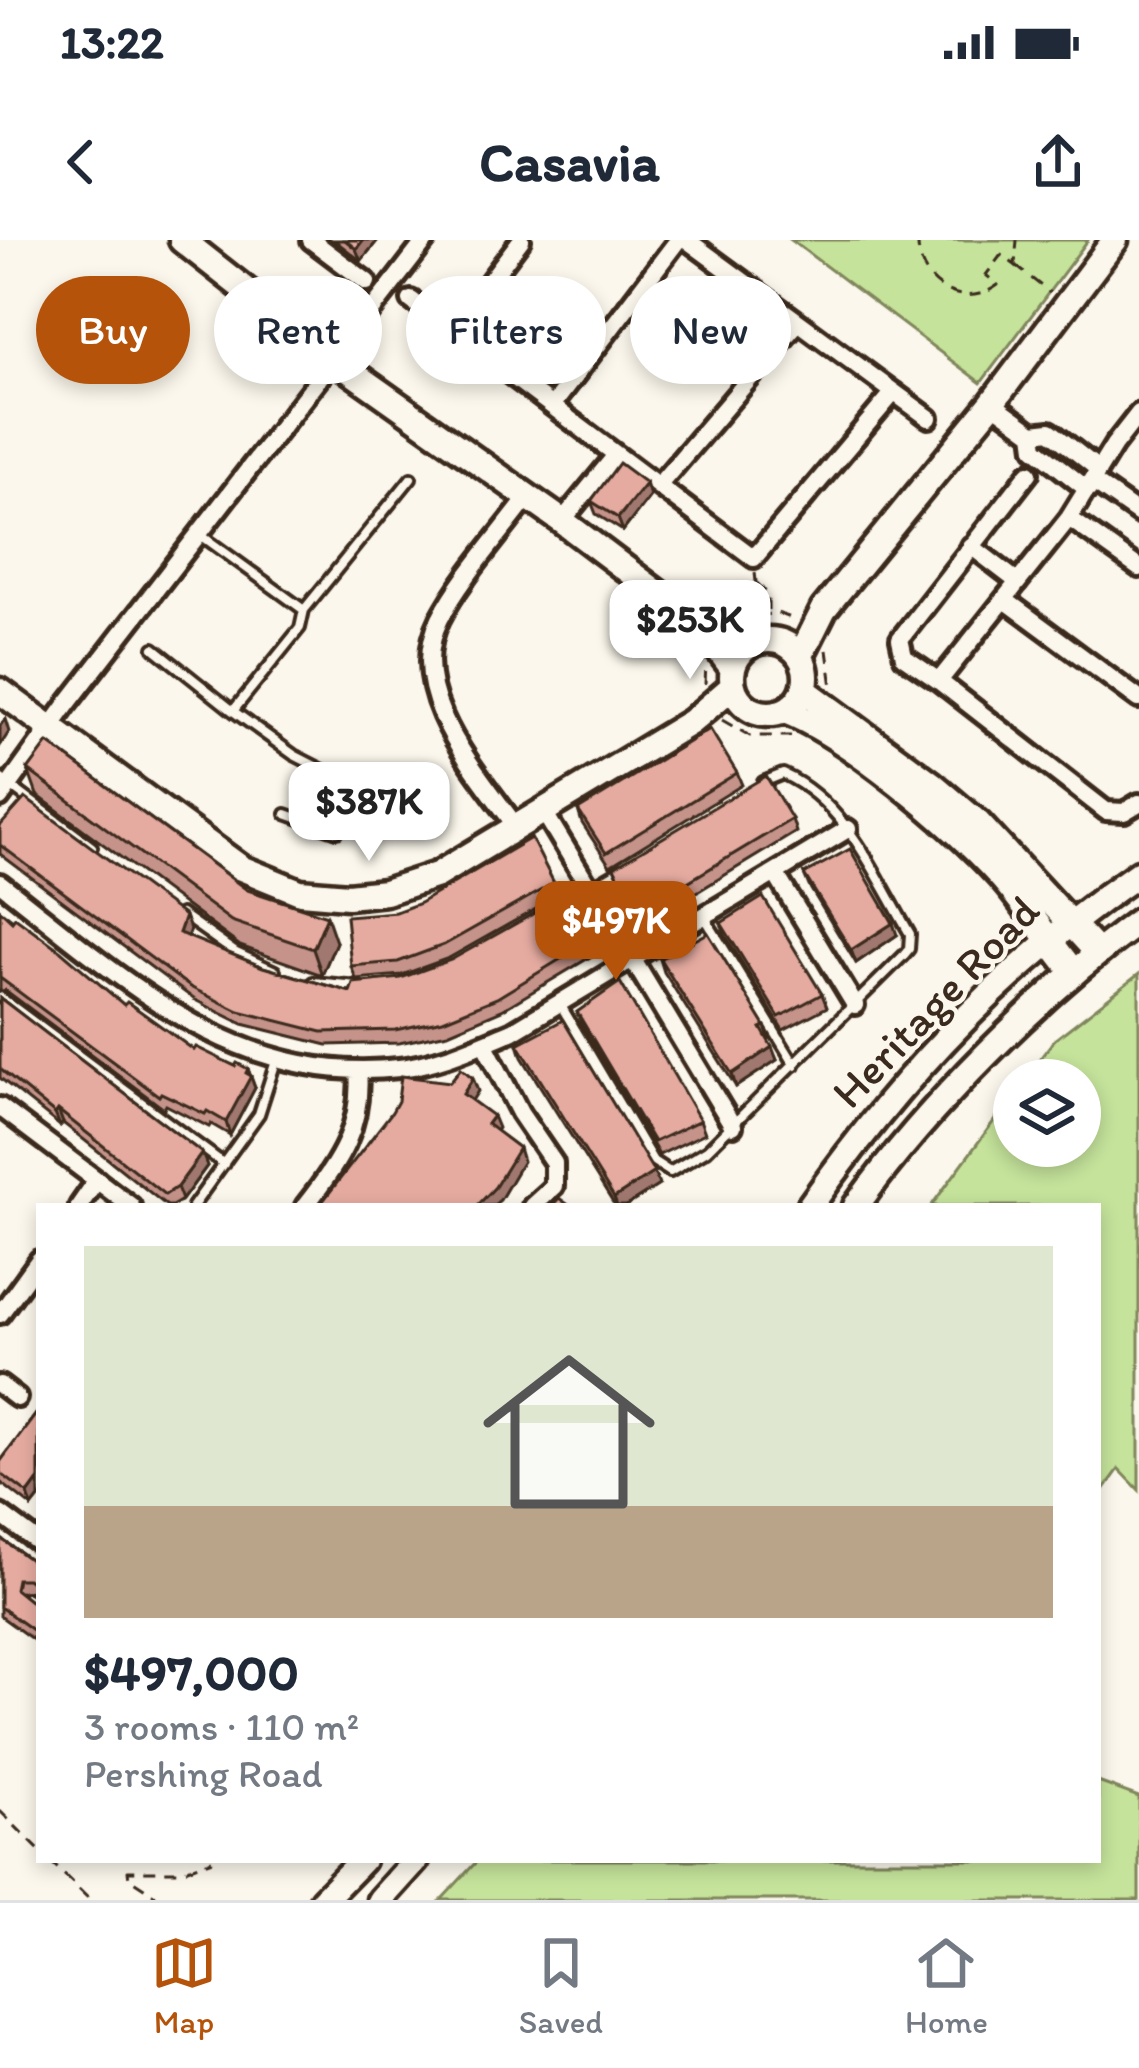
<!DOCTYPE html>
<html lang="en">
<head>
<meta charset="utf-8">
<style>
  body { margin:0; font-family:Itim,sans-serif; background:#f2f2f3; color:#1f2937; height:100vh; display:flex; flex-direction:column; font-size:45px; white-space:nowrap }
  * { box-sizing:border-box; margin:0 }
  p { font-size:39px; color:#747a83 }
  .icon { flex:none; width:66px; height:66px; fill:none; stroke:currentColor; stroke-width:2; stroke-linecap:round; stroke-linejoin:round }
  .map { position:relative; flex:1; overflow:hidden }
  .side { position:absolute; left:36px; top:963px; width:1065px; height:660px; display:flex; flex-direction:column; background:#fff; border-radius:0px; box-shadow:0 6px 18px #0003 }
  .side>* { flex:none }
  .hud { position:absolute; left:36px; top:36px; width:1068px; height:108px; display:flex; gap:24px }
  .tools { position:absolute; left:993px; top:819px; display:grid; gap:24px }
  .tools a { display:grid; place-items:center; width:108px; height:108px; border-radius:50%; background:#fff; box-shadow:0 6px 18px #0003; font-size:60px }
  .price { position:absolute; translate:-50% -102px; padding:0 27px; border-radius:24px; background:#fff; color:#222; font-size:39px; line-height:78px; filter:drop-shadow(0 3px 6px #0008) }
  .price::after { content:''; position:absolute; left:50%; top:72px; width:36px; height:27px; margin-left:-18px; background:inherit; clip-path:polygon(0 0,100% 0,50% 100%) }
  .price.current { background:#b45309; color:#fff }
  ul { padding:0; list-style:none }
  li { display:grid; align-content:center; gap:24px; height:636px; padding:0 48px }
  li+li { border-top:3px solid #e0e1e3 }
  li span { display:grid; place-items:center; height:372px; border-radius:0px; color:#555 }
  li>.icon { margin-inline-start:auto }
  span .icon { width:216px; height:216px; fill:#fffc; stroke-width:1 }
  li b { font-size:51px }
  .pill { padding:0 42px; border-radius:54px; background:#fff; box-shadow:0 6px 18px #0003; font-size:42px; line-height:108px }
  .pill.current { background:#b45309; color:#fff }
  .status { display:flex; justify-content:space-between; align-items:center; height:84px; padding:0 60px; background:#fff; direction:ltr }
  .status svg { height:33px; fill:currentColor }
  header { display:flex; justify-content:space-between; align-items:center; height:156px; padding:0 48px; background:#fff; font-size:54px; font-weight:800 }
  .tab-bar { display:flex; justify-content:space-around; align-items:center; height:168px; border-top:3px solid #e0e1e3; background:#fff; font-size:33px; color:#747a83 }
  .tab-bar a { display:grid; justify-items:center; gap:6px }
  .tab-bar .current { color:#b45309 }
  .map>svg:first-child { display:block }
</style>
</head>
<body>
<div class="status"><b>13:22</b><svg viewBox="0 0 49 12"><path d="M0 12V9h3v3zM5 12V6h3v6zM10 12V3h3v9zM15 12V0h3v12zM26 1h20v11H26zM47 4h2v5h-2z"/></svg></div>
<header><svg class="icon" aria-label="back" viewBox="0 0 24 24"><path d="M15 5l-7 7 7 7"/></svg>Casavia<svg class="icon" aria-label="share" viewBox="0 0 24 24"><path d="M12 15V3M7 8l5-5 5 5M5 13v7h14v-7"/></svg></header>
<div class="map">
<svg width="1139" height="1660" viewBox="0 0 1139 1660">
  <rect width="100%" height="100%" fill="#fbf7ec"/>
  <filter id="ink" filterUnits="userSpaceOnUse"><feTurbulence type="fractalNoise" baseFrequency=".00833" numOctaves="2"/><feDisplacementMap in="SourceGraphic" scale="24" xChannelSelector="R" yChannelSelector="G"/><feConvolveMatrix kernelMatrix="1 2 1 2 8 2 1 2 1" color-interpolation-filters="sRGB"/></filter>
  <g filter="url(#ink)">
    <!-- green -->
    <path fill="#c5e39b" stroke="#80865c" stroke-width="3" d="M791,0H1088L981,143Z
      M1139,734V1250L1119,1229L1098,1258V966H931L1014,854V906H1080V840H1024L1054,800Z
      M1098,1542L1139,1557V1660H441L478,1620H1098Z"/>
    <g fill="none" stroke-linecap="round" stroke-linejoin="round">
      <defs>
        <path id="lane" d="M198,293L304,370
          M154,408L233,471L300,388L304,370L411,238
          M233,471L294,515L337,537L344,546L346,583L337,592L286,574
          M0,538L92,607
          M558,667L622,629
          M181,674L236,713L275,731
          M705,678L795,825
          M313,742L358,746
          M0,757L224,924
          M560,764L653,921L670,932L707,910L904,715L909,709L910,694C876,637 847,563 783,534L763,542
          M193,966L259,874L276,821
          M27,1358L39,1367"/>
        <path id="street" d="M311,0L367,42
          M687,0L929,178
          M411,60L754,318L894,152
          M452,91L521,0
          M992,163L1033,193
          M552,166L678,0
          M1139,173L1114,205L1069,278L939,441L1106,571L1124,572L1139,563
          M1092,241L1139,274
          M658,246L798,82
          M1088,250L1035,208L1033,193L1050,191L1098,229
          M1069,278L1139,328
          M562,281L616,215
          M971,306L1018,342
          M1005,360L1139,459
          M939,441L904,417L900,399L1029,233
          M0,558L68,463L426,0
          M544,572L733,886
          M517,588C477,532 403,452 440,379C461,338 500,295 528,257
          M775,633L855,765
          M0,643C120,736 234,847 399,828C439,824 476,806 513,791L848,589
          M484,803L520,873L554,923V946L532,966
          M0,867L131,966
          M79,966L97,940
          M305,966C339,923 363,887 358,830
          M0,1074L39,1020
          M0,1145L17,1158
          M0,1274L39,1303"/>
        <path id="secondary" d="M182,0L333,119L562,281L700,385L733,429
          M732 437a37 37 0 1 1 74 0a37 37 0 1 1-74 0Z
          M800,417L824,369L992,163L1115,0
          M804,450L932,544L978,583L1097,712
          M0,451L241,628L300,652L348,656L385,652L437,635L691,482L733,446
          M785,471C849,496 953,584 1000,636C1027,666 1048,701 1074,732
          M810,966C901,836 1008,723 1139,633
          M856,966C928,866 1040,754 1139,681
          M323,1660L362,1620
          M380,1660L416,1620"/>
      </defs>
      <!-- lane casing -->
      <use href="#lane" stroke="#3b2a1e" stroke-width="16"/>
      <!-- street casing -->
      <use href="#street" stroke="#3b2a1e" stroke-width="26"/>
      <!-- secondary casing -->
      <use href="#secondary" stroke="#3b2a1e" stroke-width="33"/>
      <!-- path -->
      <path stroke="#3b2a1e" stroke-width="3" stroke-dasharray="12 9" stroke-linecap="butt" d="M918,0C916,43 962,72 998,45L986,35L1001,15L1015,25L1017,0
        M1015,25L1050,53
        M755,332L756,342L749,343L741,355L749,377L777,373L797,380
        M757,343L768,354V370
        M729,386L747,377
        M827,410L832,447
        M705,444L706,423
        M722,480L750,496H791
        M0,1571L39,1610
        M49,1620L90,1660
        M162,1660L129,1638L128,1631H182L212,1620"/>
      <!-- lane -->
      <use href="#lane" stroke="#fbf7ec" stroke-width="8"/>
      <!-- street -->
      <use href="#street" stroke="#fbf7ec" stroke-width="16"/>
      <!-- secondary -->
      <use href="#secondary" stroke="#fbf7ec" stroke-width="24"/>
    </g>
    <!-- wall -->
    <path fill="#c5938a" stroke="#3b2a1e" stroke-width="3" d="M334,0H378L361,21Z
      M650,256L623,291L596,274L591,261Z
      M28,530L247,650L336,702L322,735L240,706L37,555Z
      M737,533L742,545L610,626L582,583L578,570Z
      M792,579L796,592L641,686L614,627Z
      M0,586L190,689L187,697L263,727L350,752L401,738L590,701L595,714L502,770L448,793L399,803L327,805L243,784L195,760L0,614Z
      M804,634L897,695L856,723L809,646Z
      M554,643L559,656L449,718L402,735L356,739L351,726L396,672Z
      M0,670L124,765L194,810L235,826L248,829L255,848L230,895L211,884L209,887L166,865L164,869L5,750L0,752Z
      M721,683L822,754L827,767L783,790L725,695Z
      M660,719L765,786L769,799L767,800L777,820L736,847L664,732Z
      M0,758L202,913L207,926L182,960L172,966H167L63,883L60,886L0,838Z
      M577,772L700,880L705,893L659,915L582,785Z
      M518,804L659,945L626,966H615L522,817Z
      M39,1170V1258L32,1267L0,1242V1222Z
      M0,1298L39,1326V1357L32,1351L21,1352V1354L30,1361H39V1359V1404L0,1376Z"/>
    <!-- shaded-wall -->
    <path fill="#a07870" stroke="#3b2a1e" stroke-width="3" d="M363,0H378L361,21L356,9Z
      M646,243L650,256L623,291L618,278Z
      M5,479L9,492L0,506V486Z
      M185,676L190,689L184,706L179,693Z
      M327,676L336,702L322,735L313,709Z
      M893,683L897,695L856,723L851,710Z
      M772,807L777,820L736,847L732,834Z
      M248,829L255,848L230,895L226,882Z
      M473,838L478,851L468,867L463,854Z
      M58,870L63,883L60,886L55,874Z
      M493,876L498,888L492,897L487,884Z
      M519,908L523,921L500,960L493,966H477Z
      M202,913L207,926L182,960L177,947Z
      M654,932L659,945L626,966H617L614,958Z
      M39,1239V1258L32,1267L28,1254Z"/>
    <!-- building -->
    <path fill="#e5aba0" stroke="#3b2a1e" stroke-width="3" d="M345,0H363L356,9Z
      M619,223L646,243L618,278L591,261Z
      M710,489L737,533L606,613L578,570Z
      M48,503L247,650L327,676L313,709L231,681L28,530Z
      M766,536L792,579L636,673L614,627Z
      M25,558L185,676L179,693L263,727L350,752L353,743L401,738L451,720L563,657L590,701L497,758L443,780L395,790L322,792L239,771L190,747L0,605V586Z
      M531,598L554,643L444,705L398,722L351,726L346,676L396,672L420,663Z
      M850,609L893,683L851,710L804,634Z
      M763,657L822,754L779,777L721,683Z
      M0,670L12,681L15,677L61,711L124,765L127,762L140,771L194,810L196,807L235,826L237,823L248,829L246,833L251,836L226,882L207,871L205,874L161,853L159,856L0,738Z
      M708,693L765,786L761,788L772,807L732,834L660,719Z
      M620,742L700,880L654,902L577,772Z
      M0,758L202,913L177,947L165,955L58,870L55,874L0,829Z
      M563,780L654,932L614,958L518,804Z
      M461,828L473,838L463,854L493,876L487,884L519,908L495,947L477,966H319L392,872L398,861L401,836L450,842Z
      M559,958L570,966H552Z
      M39,1170V1239L28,1254L0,1233V1222Z
      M0,1298L39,1326V1348L27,1339H17L15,1349L30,1361H39V1359V1395L0,1367Z"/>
  </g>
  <g text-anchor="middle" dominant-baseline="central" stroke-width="9" stroke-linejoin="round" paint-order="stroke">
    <!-- street labels -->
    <g font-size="45" fill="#3b2a1e" stroke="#fbf7ec">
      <text transform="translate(935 761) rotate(-46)">Heritage Road</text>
    </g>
  </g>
</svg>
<div class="tools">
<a><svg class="icon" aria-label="layers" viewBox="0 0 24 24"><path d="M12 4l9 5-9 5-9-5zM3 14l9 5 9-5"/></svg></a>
</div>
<b class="price" style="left:690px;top:442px">$253K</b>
<b class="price" style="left:369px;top:624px">$387K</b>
<b class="price current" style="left:616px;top:743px">$497K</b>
<div class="hud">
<a class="pill current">Buy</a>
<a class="pill">Rent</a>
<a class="pill">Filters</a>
<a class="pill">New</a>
</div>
<section class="side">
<ul>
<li><span style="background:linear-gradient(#dfe7d0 70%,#b9a48a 0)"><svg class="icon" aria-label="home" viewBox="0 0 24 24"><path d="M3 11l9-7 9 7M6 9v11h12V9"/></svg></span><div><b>$497,000</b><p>3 rooms · 110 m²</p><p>Pershing Road</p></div></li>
</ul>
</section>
</div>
<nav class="tab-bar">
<a class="current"><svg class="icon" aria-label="map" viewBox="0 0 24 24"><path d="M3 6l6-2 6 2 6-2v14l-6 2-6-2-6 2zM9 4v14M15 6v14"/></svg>Map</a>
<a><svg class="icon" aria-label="saved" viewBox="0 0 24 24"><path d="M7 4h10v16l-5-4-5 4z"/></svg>Saved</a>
<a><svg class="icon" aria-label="home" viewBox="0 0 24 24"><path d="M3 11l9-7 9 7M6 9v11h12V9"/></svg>Home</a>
</nav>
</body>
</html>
